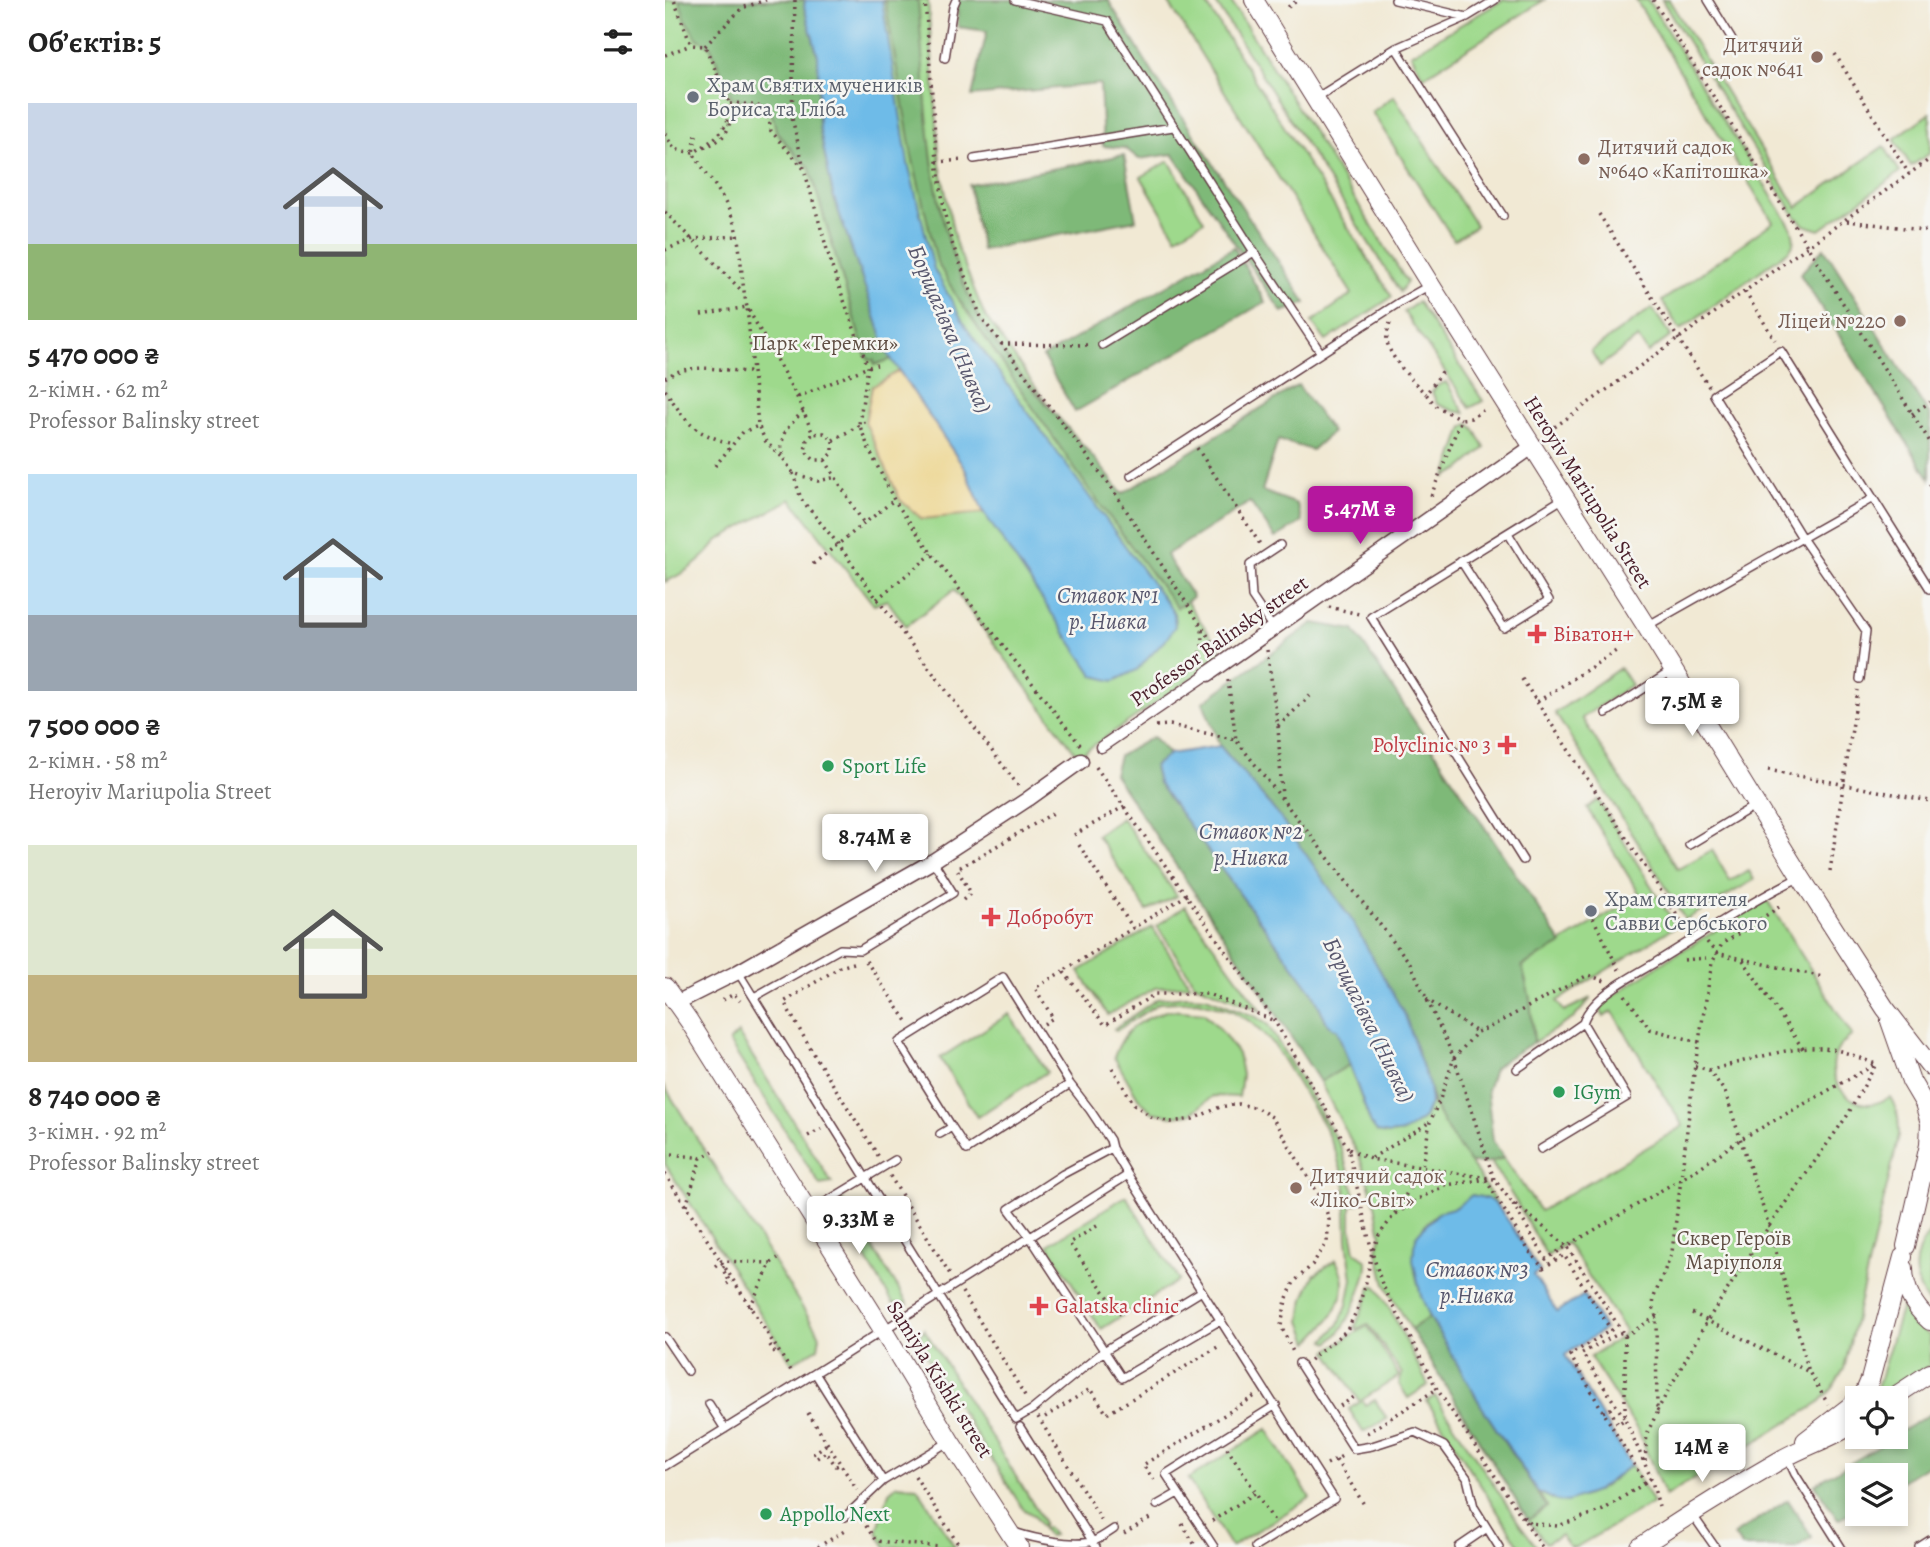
<!DOCTYPE html>
<html lang="uk">
<head>
<meta charset="utf-8">
<style>
  body { margin:0; font-family:Alegreya,serif; background:#f6f6f6; color:#222; height:100vh; display:flex; flex-direction:column; font-size:26px; white-space:nowrap }
  * { box-sizing:border-box; margin:0 }
  p { font-size:23px; color:#767676 }
  .icon { flex:none; width:38px; height:38px; fill:none; stroke:currentColor; stroke-width:2; stroke-linecap:round; stroke-linejoin:round }
  .map { position:relative; flex:1; overflow:hidden }
  .drawer { display:flex; flex-direction:column; background:#fff; width:665px }
  .drawer>* { flex:none }
  .fabs { position:absolute; left:1180px; top:1386px; display:grid; gap:14px }
  .fabs a { display:grid; place-items:center; width:63px; height:63px; border-radius:0px; background:#fff; box-shadow:0 4px 10px #0003; font-size:35px }
  .price { position:absolute; translate:-50% -60px; padding:0 16px; border-radius:7px; background:#fff; color:#222; font-size:23px; line-height:46px; filter:drop-shadow(0 2px 4px #0008) }
  .price::after { content:''; position:absolute; left:50%; top:42px; width:21px; height:16px; margin-left:-10px; background:inherit; clip-path:polygon(0 0,100% 0,50% 100%) }
  .price.selected { background:#b5179e; color:#fff }
  ul { padding:0; list-style:none }
  li { display:grid; align-content:center; gap:14px; height:371px; padding:0 28px }
  li span { display:grid; place-items:center; height:217px; border-radius:0px; color:#555 }
  li>.icon { margin-inline-start:auto }
  span .icon { width:126px; height:126px; fill:#fffc; stroke-width:1 }
  li b { font-size:30px }
  h2 { display:flex; justify-content:space-between; align-items:center; height:84px; padding:0 28px; font-size:30px }
  main { display:flex; flex:1; min-height:0 }
  .map>svg:first-child { display:block }
</style>
</head>
<body>
<main>
<section class="drawer">
<h2>Об’єктів: 5<svg class="icon" aria-label="filters" viewBox="0 0 24 24"><path d="M4 7h16M4 17h16"/><circle cx="9" cy="7" r="2"/><circle cx="15" cy="17" r="2"/></svg></h2>
<ul>
<li><span style="background:linear-gradient(#c9d6e8 65%,#8fb573 0)"><svg class="icon" aria-label="home" viewBox="0 0 24 24"><path d="M3 11l9-7 9 7M6 9v11h12V9"/></svg></span><div><b>5 470 000 ₴</b><p>2-кімн. · 62 m²</p><p>Professor Balinsky street</p></div></li>
<li><span style="background:linear-gradient(#bfe0f5 65%,#9aa5b1 0)"><svg class="icon" aria-label="home" viewBox="0 0 24 24"><path d="M3 11l9-7 9 7M6 9v11h12V9"/></svg></span><div><b>7 500 000 ₴</b><p>2-кімн. · 58 m²</p><p>Heroyiv Mariupolia Street</p></div></li>
<li><span style="background:linear-gradient(#dfe7d0 60%,#c2b280 0)"><svg class="icon" aria-label="home" viewBox="0 0 24 24"><path d="M3 11l9-7 9 7M6 9v11h12V9"/></svg></span><div><b>8 740 000 ₴</b><p>3-кімн. · 92 m²</p><p>Professor Balinsky street</p></div></li>
</ul>
</section>
<div class="map">
<svg width="1265" height="1547" viewBox="0 0 1265 1547">
  <rect width="100%" height="100%" fill="#f6f6f2"/>
  <filter id="ink" filterUnits="userSpaceOnUse"><feTurbulence type="fractalNoise" baseFrequency=".0143" numOctaves="2"/><feDisplacementMap in="SourceGraphic" scale="14" xChannelSelector="R" yChannelSelector="G"/><feConvolveMatrix kernelMatrix="1 2 1 2 8 2 1 2 1" color-interpolation-filters="sRGB"/></filter>
  <filter id="wash" filterUnits="userSpaceOnUse"><feTurbulence type="fractalNoise" baseFrequency=".00686" numOctaves="4" result="noise"/><feDisplacementMap in="SourceGraphic" scale="28" xChannelSelector="R" yChannelSelector="G"/><feGaussianBlur stdDeviation="1.57" result="paint"/><feColorMatrix in="noise" values="0 0 0 0 0 0 0 0 0 0 0 0 0 0 0 0 0 1.4 0 .05"/><feComposite in="paint" operator="in"/></filter>
  <g filter="url(#wash)">
    <rect width="100%" height="100%" fill="#f1e9d4"/>
    <!-- green -->
    <path fill="#9ed98c" stroke="#747c5c" stroke-width="2" d="M0,0H263L275,164L290,241L319,314L560,656L413,756L289,590L241,626L222,600L209,605L126,499L52,541C40,559 20,573 0,582Z
      M502,0H539L727,297L661,341L647,322L687,294Z
      M549,0H565L742,282L735,292Z
      M838,0H879L758,77L746,54Z
      M971,0H983L1126,227C1129,236 1131,243 1124,250L1015,330L997,301L1108,222Z
      M997,0H1004L1132,207L1219,146L1235,172L1155,230L1139,225L1131,217Z
      M729,96L811,226L789,240L707,112Z
      M1265,113V153L1246,166L1229,139Z
      M504,161L539,221L511,237L476,177Z
      M753,302L818,401L805,408L739,312Z
      M987,308L1006,336L983,353L973,338L935,366L926,351Z
      M781,382L800,413L789,411L772,404L767,392L773,385Z
      M804,424L809,428L820,448L794,470L781,477L798,427Z
      M955,668L966,685L917,718L1013,869L1047,850L1065,881L1084,871L1089,880L1020,920L996,879L890,713Z
      M933,800L1011,926L892,1001L899,1011L926,998L909,1018L869,1042L865,999L857,966L975,895L922,808Z
      M457,818L512,896L482,911L432,835Z
      M1102,900L1187,1035C1183,1039 1178,1042 1175,1046C1158,1070 1175,1103 1204,1104C1211,1104 1218,1101 1225,1097C1233,1110 1234,1120 1234,1135L1179,1369L1168,1388L1153,1404L1000,1496L973,1431L925,1357L955,1338L960,1331L902,1243L882,1256L850,1200L826,1162L839,1158L875,1211L1018,1126L947,1011L939,1017L933,1006L1003,959Z
      M520,906L596,1011H597L530,984L492,926Z
      M487,927L525,985L490,988L443,1015L414,971Z
      M521,996L541,997L591,1017L603,1025L675,1146L693,1204L686,1205V1229L690,1252C694,1255 701,1258 702,1263C703,1276 686,1315 679,1326C675,1332 669,1338 664,1343L660,1340L674,1324L682,1305L687,1279L682,1240L680,1183L671,1153L659,1126L609,1045L586,1022L566,1010L532,1001L494,1003L451,1031L449,1029L492,999Z
      M503,1010L539,1013L555,1029L573,1054L577,1075L574,1097L548,1096L525,1114L507,1116L487,1112L473,1098L449,1057C461,1025 473,1022 503,1010Z
      M344,1014L382,1072L312,1117L275,1058Z
      M73,1033L167,1183L155,1185L64,1042Z
      M684,1065L706,1124L712,1132L724,1134L739,1132L759,1118L766,1101L838,1214L829,1204L807,1195C801,1200 795,1205 789,1208C784,1210 778,1210 773,1213C735,1240 750,1281 765,1317L746,1329L720,1284L712,1250L716,1235L709,1200L694,1156L655,1082Z
      M0,1087L155,1336L153,1348L127,1363L0,1164Z
      M461,1196L514,1280L436,1329L383,1245Z
      M177,1199L243,1304L228,1303L173,1212Z
      M1265,1231V1306C1246,1280 1245,1257 1265,1231Z
      M671,1260C674,1267 678,1275 678,1283C678,1307 661,1325 644,1342L636,1321L639,1298L649,1275Z
      M707,1286H711L724,1307L763,1385L743,1398L734,1384L737,1374L703,1324L692,1329L690,1327Z
      M1237,1306L1247,1323L1265,1336V1365L1214,1398H1209Z
      M702,1325L734,1376L697,1400L700,1405L710,1400L722,1419L698,1432L684,1409L695,1402L662,1351Z
      M259,1329L373,1512L379,1523L377,1526L379,1528L382,1527L388,1535L383,1536L368,1515L358,1509L252,1341Z
      M770,1396L854,1523L872,1547H855L762,1401Z
      M602,1429L645,1498L566,1547L523,1479Z
      M966,1465L988,1503L911,1547H905L896,1535L881,1543L863,1520L882,1507L873,1492L892,1501L920,1496L937,1488Z
      M232,1485L252,1487L290,1547H221L212,1532L224,1492Z"/>
    <!-- forest -->
    <path fill="#7eb978" stroke="#646c52" stroke-width="2" d="M14,0H140L139,7L153,56L154,126L168,195L223,354L227,359L209,365V360H204L199,352L144,166L134,159L111,131L108,117L94,102L67,98L45,46L32,38L21,21Z
      M220,0H253C261,94 262,200 300,287C305,298 309,311 316,321C355,384 414,433 457,494L633,385L667,432L647,450L613,440L597,491L632,504L637,522L610,538L585,502L501,555L528,597L512,608L423,488L290,294L272,262L247,157Z
      M292,0H443L491,78L641,303L617,312L508,154L474,159L460,148L438,146L435,84L307,96L322,31L293,27Z
      M459,155L471,220L317,250L304,185Z
      M569,247L600,302L410,412L378,357Z
      M1159,248L1265,416V479L1135,274Z
      M648,623L689,630L897,944L857,966L865,999L869,1042L839,1060L829,1069L822,1090L828,1141L839,1158L820,1163H805C789,1140 769,1114 764,1086L615,817L555,746L538,702Z
      M488,737L504,754L489,766L493,783L648,993L663,1025L672,1030L684,1065L655,1082L601,998L449,774L454,756Z
      M765,1317L817,1407L882,1507L863,1520L746,1329Z
      M1265,1414V1464L1230,1485V1475H1192V1509L1173,1520L1150,1484L1230,1437V1435Z
      M1123,1500L1147,1537L1131,1547H1077L1069,1535Z"/>
    <!-- sand -->
    <path fill="#eeda9e" stroke="#9c7c64" stroke-width="2" d="M234,371L300,469L319,513L257,519L235,500L200,422L207,387Z"/>
    <!-- water -->
    <path fill="#6ebbe8" stroke="#5c6d8a" stroke-width="2" d="M140,0H217L243,163L269,269L301,327L509,613L510,626L503,637L472,670L449,681L429,676L319,513L300,469L223,354L168,195L154,126L153,56L139,7Z
      M555,746L615,817L686,919L740,1015L764,1086L766,1101L759,1118L739,1132L724,1134L712,1132L706,1124L672,1030L663,1025L648,993L493,783L489,766L504,754Z
      M807,1195C812,1196 818,1197 823,1199C842,1210 860,1252 875,1271L869,1275L892,1312L919,1295L940,1329L900,1355L966,1465L930,1492L902,1502L892,1501L873,1492L817,1407L765,1317L756,1296L748,1260L749,1246L752,1235L760,1226L774,1212L791,1207Z"/>
  </g>
  <g filter="url(#ink)">
    <g fill="none" stroke-linecap="round" stroke-linejoin="round">
      <defs>
        <path id="service" d="M350,0L442,21L589,252L656,353L735,302L765,285
          M730,0L802,17
          M1043,0L1067,39
          M731,48L838,216
          M280,58L288,7L291,0
          M651,98L731,48L802,17L830,0
          M309,159L508,127
          M437,345L589,252
          M466,476L656,353
          M796,561L839,628L884,600L843,533
          M982,626L1208,498
          M608,628L587,597L585,565L615,545
          M1195,679L1201,631L1137,538L1049,395L1116,351L1265,589
          M941,713L1008,670
          M1024,845L1089,806
          M858,860L706,617L899,498
          M73,972L126,1058
          M89,997L175,949L195,950L288,893L268,861
          M129,1063L351,1419L368,1409L439,1351L537,1291
          M852,1069L918,1023
          M287,1127L234,1042L338,977L405,1084L425,1110L445,1140L447,1148L463,1175L669,1499L590,1547
          M275,1134L287,1127L302,1150L405,1084
          M447,1148L398,1174L344,1209L365,1237L457,1378L556,1320
          M876,1149L962,1097L918,1023C920,1016 923,1011 929,1005C945,987 970,975 991,962C1038,933 1085,902 1135,877
          M144,1212L230,1160
          M0,1337L23,1371
          M634,1363L689,1449L707,1446L750,1432L779,1446L802,1478L809,1507L834,1547
          M150,1373L218,1481L285,1441
          M44,1404L60,1429
          M355,1427L431,1547
          M1122,1457L1130,1474L1176,1547
          M0,1466L176,1357L463,1175
          M492,1505L513,1493
          M1027,1514L1050,1547
          M180,1517L218,1481
          M349,1532C370,1539 408,1547 429,1541C436,1538 443,1533 449,1529
          M549,1547L501,1474L611,1405
          M794,1547L822,1528
          M1254,1547L1265,1540"/>
        <path id="pedestrian" d="M436,747L543,674"/>
        <path id="minor" d="M543,674L867,447
          M11,1003L73,972L268,861L363,799L416,761"/>
        <path id="tertiary" d="M589,0L765,284L981,626L1135,876L1220,1008L1265,1066
          M0,987L24,1021L218,1330L285,1441L354,1547
          M1225,1021L1246,1081L1259,1103L1265,1123L1264,1145L1241,1246
          M1239,1268C1239,1290 1249,1307 1265,1321
          M1194,1398L1199,1394L1205,1380L1238,1257
          M1227,1398L1265,1373
          M1140,1441L1192,1401
          M975,1547C1022,1516 1070,1486 1119,1458C1143,1445 1169,1437 1192,1422"/>
      </defs>
      <!-- service casing -->
      <use href="#service" stroke="#633d44" stroke-width="10"/>
      <!-- pedestrian casing -->
      <use href="#pedestrian" stroke="#633d44" stroke-width="13"/>
      <!-- minor casing -->
      <use href="#minor" stroke="#633d44" stroke-width="17"/>
      <!-- tertiary casing -->
      <use href="#tertiary" stroke="#633d44" stroke-width="20"/>
      <!-- path -->
      <path stroke="#633d44" stroke-width="3.5" stroke-dasharray="2 5" stroke-linecap="butt" d="M130,0L127,118L139,168
        M260,0L272,162L280,215L287,243L316,317L446,487L552,650
        M988,0L1265,442
        M623,7L633,0
        M40,46L77,8L101,0
        M1170,54L1244,174
        M0,55L26,45
        M65,104L71,103L93,106L104,119L106,131L139,169L167,267L203,367L194,424L204,449L229,500L267,554L416,746
        M0,134L9,149L28,153C47,141 66,130 65,104L40,46L26,45L9,0
        M31,135L28,153C44,178 64,201 71,230C77,255 76,282 82,307L132,397L148,434L142,440L140,451L149,460H160L168,453V440L159,433L148,434
        M39,148C53,141 63,137 65,120
        M272,162L298,160
        M0,212L77,291
        M934,214L1044,387
        M1182,221L1265,231
        M0,250L28,239L72,236
        M1080,292L1110,340
        M36,315L82,307L93,425L101,442L118,458
        M725,323C723,330 720,339 723,345C728,361 749,383 761,394
        M336,344L425,345
        M777,372L761,394L772,407L796,419
        M0,378C22,362 57,370 83,372L88,375
        M0,390C24,425 25,431 67,444
        M133,397L203,367L212,365
        M138,411L120,431L116,446L118,458L128,473L153,481L172,477
        M1247,414L1265,402
        M884,431L1265,159
        M168,440L200,422
        M532,448L595,544
        M160,460L199,524
        M50,466L78,432L93,426
        M128,473L136,499L173,544L212,599L355,788
        M1264,486L1265,485
        M766,496L796,419L806,418L820,409
        M148,564L229,500
        M212,599L267,554
        M664,607L694,614
        M602,650L613,726L617,799
        M534,660L538,641L537,630
        M857,679L872,702L951,651
        M563,680L571,740
        M872,702L1021,929
        M491,726L505,725L571,740L745,963L789,1058L829,1179L846,1201L902,1246L1031,1170L1076,1139L1211,1064
        M613,726L646,695
        M431,767L609,1020L683,1148L707,1252L717,1284L772,1389L877,1547
        M1103,770L1265,801
        M409,835L460,806
        M414,845L468,928
        M1165,871L1193,690
        M522,895L398,971L440,1025L490,994H543L607,1020
        M298,900L306,893L292,869L392,811
        M928,918L954,970
        M1042,942L1051,953L1158,977
        M1019,960L1041,958
        M1078,960L1138,1049
        M201,961L244,1024
        M189,963L175,967L119,1002L148,1053L214,1157
        M960,995L985,1029L1034,1042
        M761,999L812,1032
        M58,1000L69,994L75,1001
        M379,1024L388,1018L370,988L398,971
        M1030,1066L1044,1070L1060,1092L1104,1226L1144,1372
        M447,1068L469,1104L486,1117L506,1122L528,1119L555,1107L574,1104L592,1108L607,1117L659,1204L664,1220L662,1242L647,1265L629,1282L621,1300L616,1326L629,1354
        M1044,1070C1079,1062 1123,1046 1158,1048C1176,1049 1194,1058 1211,1064
        M143,1136L156,1129
        M684,1149L705,1159L829,1179
        M0,1153L36,1158L48,1151
        M707,1158L765,1122
        M0,1174L127,1372
        M225,1176L285,1274
        M821,1180L864,1251L878,1268L899,1255L946,1330L905,1355L980,1483L986,1478
        M848,1204L881,1259L902,1246L960,1336V1419L986,1478L994,1506
        M21,1206L36,1158
        M731,1214L753,1199L781,1185L823,1179
        M432,1226L404,1243L457,1316
        M50,1266L56,1261L106,1263
        M59,1266L57,1268L65,1282L62,1284
        M297,1292L362,1399
        M85,1307L106,1263L113,1258
        M1027,1313L1144,1372L1163,1404
        M960,1336L996,1314
        M105,1345L112,1356
        M645,1360L682,1330L692,1310L700,1287L707,1252L714,1235L729,1215L757,1167L765,1122L775,1099L789,1058L812,1032L823,1028L923,975L940,981
        M675,1406L691,1396
        M992,1411L1042,1321L1104,1226L1182,1116L1210,1066
        M938,1412L945,1409L953,1424L960,1419L917,1353L957,1332
        M143,1413L192,1490
        M373,1417L439,1524
        M380,1417L425,1389L442,1414L556,1345
        M702,1433L772,1389
        M562,1448L609,1521
        M148,1454L163,1443
        M152,1458L161,1452L171,1466L174,1465L173,1464
        M671,1460L700,1506
        M980,1461L982,1433L992,1413L991,1316L988,1307L989,1297L1007,1252L1030,1065L1047,963L1057,944L1114,907
        M662,1464L679,1455
        M250,1476L295,1547
        M489,1480L478,1465L590,1396
        M858,1516L865,1523L893,1526L938,1510L980,1483
        M197,1520L211,1541L275,1547
        M547,1521L590,1493
        M517,1524L531,1547
        M459,1534L488,1516
        M153,1547L181,1530"/>
      <!-- service -->
      <use href="#service" stroke="#fff" stroke-width="7"/>
      <!-- pedestrian -->
      <use href="#pedestrian" stroke="#fff" stroke-width="10"/>
      <!-- minor -->
      <use href="#minor" stroke="#fff" stroke-width="14"/>
      <!-- tertiary -->
      <use href="#tertiary" stroke="#fff" stroke-width="18"/>
    </g>
  </g>
  <!-- markers -->
  <g fill="#8d6e63" stroke="#f6f6f2" stroke-width="2.5">
    <circle cx="1152" cy="57" r="7"/>
    <circle cx="919" cy="159" r="7"/>
    <circle cx="1235" cy="321" r="7"/>
    <circle cx="631" cy="1188" r="7"/>
  </g>
  <g fill="#6b7280" stroke="#f6f6f2" stroke-width="2.5">
    <circle cx="28" cy="97" r="7"/>
    <circle cx="926" cy="911" r="7"/>
  </g>
  <g fill="#e0444e" stroke="#f6f6f2" stroke-width="2.5">
    <path d="M868.5 623.5h7v7h7v7h-7v7h-7v-7h-7v-7h7z"/>
    <path d="M838.5 734.5h7v7h7v7h-7v7h-7v-7h-7v-7h7z"/>
    <path d="M322.5 906.5h7v7h7v7h-7v7h-7v-7h-7v-7h7z"/>
    <path d="M370.5 1295.5h7v7h7v7h-7v7h-7v-7h-7v-7h7z"/>
  </g>
  <g fill="#2e9e5b" stroke="#f6f6f2" stroke-width="2.5">
    <circle cx="163" cy="766" r="7"/>
    <circle cx="894" cy="1092" r="7"/>
    <circle cx="101" cy="1514" r="7"/>
  </g>
  <g text-anchor="middle" dominant-baseline="central" stroke-width="5" stroke-linejoin="round" paint-order="stroke">
    <!-- education labels -->
    <g font-size="21" fill="#785e54" stroke="#f6f6f2" text-anchor="end">
      <text x="1138" y="45">Дитячий<tspan x="1138" dy="24">садок №641</tspan></text>
      <text x="933" y="147" text-anchor="start">Дитячий садок<tspan x="933" dy="24">№640 «Капітошка»</tspan></text>
      <text x="1221" y="321">Ліцей №220</text>
      <text x="645" y="1176" text-anchor="start">Дитячий садок<tspan x="645" dy="24">«Ліко-Світ»</tspan></text>
    </g>
    <!-- worship labels -->
    <g font-size="21" fill="#5b616d" stroke="#f6f6f2" text-anchor="start">
      <text x="42" y="85">Храм Святих мучеників<tspan x="42" dy="24">Бориса та Гліба</tspan></text>
      <text x="940" y="899">Храм святителя<tspan x="940" dy="24">Савви Сербського</tspan></text>
    </g>
    <!-- park labels -->
    <g font-size="21" fill="#5f4e43" stroke="#f6f6f2">
      <text x="160" y="343">Парк «Теремки»</text>
      <text x="1069" y="1238">Сквер Героїв<tspan x="1069" dy="24">Маріуполя</tspan></text>
    </g>
    <!-- street labels -->
    <g font-size="21" fill="#4a1f2b" stroke="#f6f6f2">
      <text transform="translate(923 492) rotate(58)">Heroyiv Mariupolia Street</text>
      <text transform="translate(554 641) rotate(-35)">Professor Balinsky street</text>
      <text transform="translate(275 1379) rotate(58)">Samiyla Kishki street</text>
    </g>
    <!-- health labels -->
    <g font-size="21" fill="#be3a42" stroke="#f6f6f2" text-anchor="start">
      <text x="888" y="634">Віватон+</text>
      <text x="826" y="745" text-anchor="end">Polyclinic № 3</text>
      <text x="342" y="917">Добробут</text>
      <text x="390" y="1306">Galatska clinic</text>
    </g>
    <!-- leisure labels -->
    <g font-size="21" fill="#27864d" stroke="#f6f6f2" text-anchor="start">
      <text x="177" y="766">Sport Life</text>
      <text x="908" y="1092">IGym</text>
      <text x="115" y="1514">Appollo Next</text>
    </g>
    <!-- water labels -->
    <g font-size="23" font-style="italic" fill="#57566d" stroke="#f6f6f2">
      <text transform="translate(285 329) rotate(67)">Борщагівка (Нивка)</text>
      <text x="443" y="595">Ставок №1<tspan x="443" dy="26">р. Нивка</tspan></text>
      <text x="586" y="831">Ставок №2<tspan x="586" dy="26">р.Нивка</tspan></text>
      <text transform="translate(704 1020) rotate(64)">Борщагівка (Нивка)</text>
      <text x="812" y="1269">Ставок №3<tspan x="812" dy="26">р.Нивка</tspan></text>
    </g>
  </g>
</svg>
<div class="fabs">
<a><svg class="icon" aria-label="locate" viewBox="0 0 24 24"><circle cx="12" cy="12" r="6"/><path d="M12 2v4M12 18v4M2 12h4M18 12h4"/></svg></a>
<a><svg class="icon" aria-label="layers" viewBox="0 0 24 24"><path d="M12 4l9 5-9 5-9-5zM3 14l9 5 9-5"/></svg></a>
</div>
<b class="price selected" style="left:695px;top:546px">5.47M ₴</b>
<b class="price" style="left:1027px;top:738px">7.5M ₴</b>
<b class="price" style="left:210px;top:874px">8.74M ₴</b>
<b class="price" style="left:194px;top:1256px">9.33M ₴</b>
<b class="price" style="left:1037px;top:1484px">14M ₴</b>
</div>
</main>
</body>
</html>
